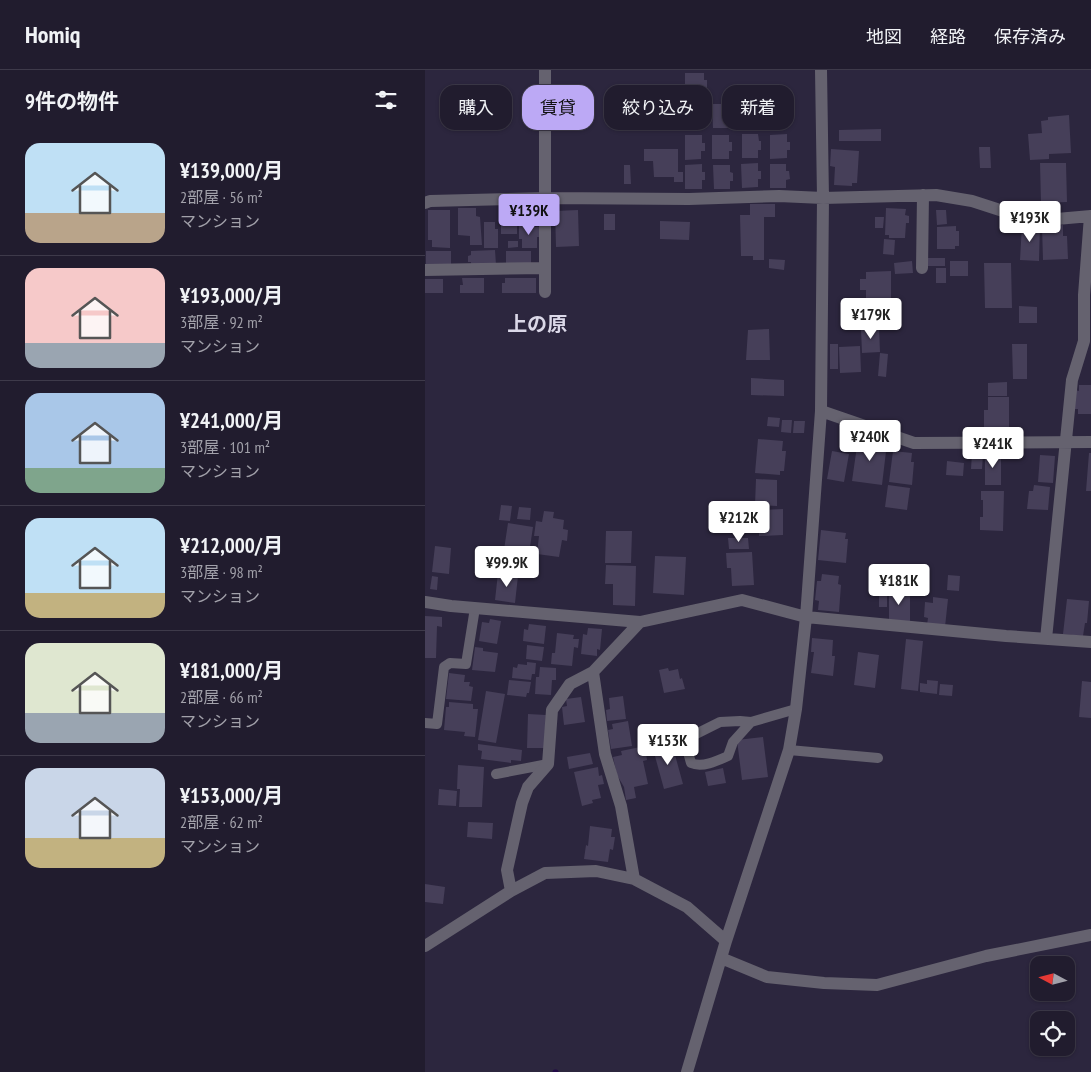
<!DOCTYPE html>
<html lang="ja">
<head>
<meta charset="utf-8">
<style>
  body { margin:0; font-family:"PT Sans Narrow","Noto Sans JP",sans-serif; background:#292536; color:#f1f3f6; height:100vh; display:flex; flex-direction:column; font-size:19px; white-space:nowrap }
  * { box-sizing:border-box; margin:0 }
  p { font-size:16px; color:#a2a1aa }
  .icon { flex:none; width:28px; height:28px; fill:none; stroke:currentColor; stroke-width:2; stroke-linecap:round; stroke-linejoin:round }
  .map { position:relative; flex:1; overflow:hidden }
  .panel { display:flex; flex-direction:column; background:#211c2e; width:425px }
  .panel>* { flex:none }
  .banner { position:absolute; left:15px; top:15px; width:475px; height:45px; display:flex; gap:10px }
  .needle { width:32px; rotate:277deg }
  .fabs { position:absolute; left:605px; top:886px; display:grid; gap:10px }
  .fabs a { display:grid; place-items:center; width:45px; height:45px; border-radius:10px; background:#211c2e; box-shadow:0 1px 4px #0004,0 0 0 1px #3e3a4a; font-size:25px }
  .price { position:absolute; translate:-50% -42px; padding:0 11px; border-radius:5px; background:#fff; color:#222; font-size:16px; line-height:32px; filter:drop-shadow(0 1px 2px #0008) }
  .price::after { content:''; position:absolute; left:50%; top:30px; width:15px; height:11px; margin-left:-8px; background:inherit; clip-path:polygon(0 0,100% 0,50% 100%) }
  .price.current { background:#bca9f5; color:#111 }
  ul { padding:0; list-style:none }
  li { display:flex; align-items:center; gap:15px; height:125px; padding:0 25px }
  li+li { border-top:1px solid #3e3a4a }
  li span { display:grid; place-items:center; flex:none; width:140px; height:100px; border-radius:15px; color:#555 }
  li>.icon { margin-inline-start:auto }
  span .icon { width:60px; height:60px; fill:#fffc; stroke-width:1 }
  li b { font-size:21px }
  h2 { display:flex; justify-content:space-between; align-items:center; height:60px; padding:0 25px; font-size:21px }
  .tag { padding:0 18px; border-radius:15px; background:#211c2e; box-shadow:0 1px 4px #0004,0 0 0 1px #3e3a4a; font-size:18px; line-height:45px }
  .tag.current { background:#bca9f5; color:#111 }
  header { display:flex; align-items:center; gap:30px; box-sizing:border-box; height:70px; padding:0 25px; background:#211c2e; border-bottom:1px solid #3e3a4a }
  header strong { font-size:24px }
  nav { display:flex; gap:28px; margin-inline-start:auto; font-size:18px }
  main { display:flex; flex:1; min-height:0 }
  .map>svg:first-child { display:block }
</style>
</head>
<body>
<header>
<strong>Homiq</strong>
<nav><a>地図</a><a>経路</a><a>保存済み</a></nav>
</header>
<main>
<section class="panel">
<h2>9件の物件<svg class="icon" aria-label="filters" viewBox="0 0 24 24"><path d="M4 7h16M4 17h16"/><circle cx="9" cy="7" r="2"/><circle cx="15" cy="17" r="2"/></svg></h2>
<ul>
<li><span style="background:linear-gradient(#bfe0f5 70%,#b9a48a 0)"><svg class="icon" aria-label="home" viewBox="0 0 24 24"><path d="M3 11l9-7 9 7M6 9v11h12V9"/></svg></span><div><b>¥139,000/月</b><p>2部屋 · 56 m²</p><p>マンション</p></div></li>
<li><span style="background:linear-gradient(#f6c9c9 75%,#9aa5b1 0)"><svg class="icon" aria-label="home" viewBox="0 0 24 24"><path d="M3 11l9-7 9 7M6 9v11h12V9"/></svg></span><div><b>¥193,000/月</b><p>3部屋 · 92 m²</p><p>マンション</p></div></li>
<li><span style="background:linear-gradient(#a9c7e8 75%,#7fa58c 0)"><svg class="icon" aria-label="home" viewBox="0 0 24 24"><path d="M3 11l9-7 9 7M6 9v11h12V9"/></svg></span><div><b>¥241,000/月</b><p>3部屋 · 101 m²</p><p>マンション</p></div></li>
<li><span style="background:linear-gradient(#bfe0f5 75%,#c2b280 0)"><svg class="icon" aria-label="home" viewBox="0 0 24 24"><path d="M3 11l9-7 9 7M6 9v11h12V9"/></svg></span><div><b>¥212,000/月</b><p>3部屋 · 98 m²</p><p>マンション</p></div></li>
<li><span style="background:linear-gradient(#dfe7d0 70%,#9aa5b1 0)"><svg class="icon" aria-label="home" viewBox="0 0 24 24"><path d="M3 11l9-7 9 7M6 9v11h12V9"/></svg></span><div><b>¥181,000/月</b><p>2部屋 · 66 m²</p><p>マンション</p></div></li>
<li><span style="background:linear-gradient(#c9d6e8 70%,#c2b280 0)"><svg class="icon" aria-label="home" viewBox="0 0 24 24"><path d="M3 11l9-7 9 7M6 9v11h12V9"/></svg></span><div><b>¥153,000/月</b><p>2部屋 · 62 m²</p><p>マンション</p></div></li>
</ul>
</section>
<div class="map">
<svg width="666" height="1002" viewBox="0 0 666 1002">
  <rect width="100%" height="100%" fill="#2c263e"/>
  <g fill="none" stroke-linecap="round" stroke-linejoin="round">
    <!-- stream -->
    <path stroke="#220947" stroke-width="5" d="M130,1002H131"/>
  </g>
  <!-- building -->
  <path fill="#463f59" d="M260,3H279V10H282V32H260Z
    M259,33H276V41L279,40L280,49H276V57H260Z
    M316,33H333V40H336V49H333V57H316Z
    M344,33H361V40H364V48H361V57H344Z
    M287,34H304V41H307V49L304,50V58H288Z
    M644,45L646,83L624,84V89L605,90L603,64L617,63L616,51L623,50V47Z
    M456,59V71H414V60Z
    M317,64H333L334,71H336V80H333V88H317Z
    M362,64V72H365V80H362V88L345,89V65Z
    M260,65H277V73H280V81H276V89L260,90Z
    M287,65H304V72H307V81H304V89H287Z
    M554,77H565L566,98H555Z
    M219,79H253V102H258V112H249V107H229L228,91H219Z
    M406,79L434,81L432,113H427V116L409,115L410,97L405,96Z
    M333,93V101H336V109H333V117L317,118L316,94Z
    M615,93H641L642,132L616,133Z
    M277,94V102H280V110H277V119H260V95Z
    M345,94H361V101H364L365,109L361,110V118H345Z
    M199,95H205L206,114H199Z
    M288,95H305V102L308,103V111H305V119H289Z
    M325,134H350V147H339V190H328V186H316L315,145H325Z
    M33,138H51V146L55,147L57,175H45V166L33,165Z
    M76,138H87L86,148H92V164H76Z
    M461,138L481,139L480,145L484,146V153H481L480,168H464V165H460Z
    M3,140H25V178L7,177V170H3Z
    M153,140L154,176L131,177L130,141Z
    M511,140H521L522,154L512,155Z
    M179,144H190V160H179Z
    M450,147H459L458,158H450Z
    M235,151L265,152L264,170L235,169Z
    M59,152H70V159H73V178H59Z
    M94,154H109V157H114V167H112V178H97V169H94Z
    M597,155H615L614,191L595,190Z
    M638,155V166H642L643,189L618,190L617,156Z
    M531,156V161H534V176H530V179H512V157Z
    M459,169L470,170L469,185L458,184Z
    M83,171H93V177L83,178Z
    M70,180L71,195L46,196V192H43V186L46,185V181Z
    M1,181H26V196H1Z
    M81,181H106V195H81Z
    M502,188H520V196H502Z
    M344,189L360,190L359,200L344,198Z
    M487,191L488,203L470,204L469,193Z
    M525,191H543V206H525Z
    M559,193H586L587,238H560Z
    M511,198H521V213H511Z
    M466,201V245H441V220H435V209H441V202Z
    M37,208H59V223H35V215H38Z
    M80,208H111V223H77V213H80Z
    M0,209H18V223H0Z
    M594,236L612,237V253H594Z
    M454,257L455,282L437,283L436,259Z
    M344,259L345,290H321L323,260Z
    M405,274H413V299H405Z
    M587,274H602V309H588Z
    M435,276L436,302L415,303L414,277Z
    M455,283L463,284L461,307L453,306Z
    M326,308L359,310V326L326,325Z
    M582,312V326H563V313Z
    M654,315H666V344H653V339H649L650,320L654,321Z
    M563,327H584V359H576V362H564V357H559V340H563Z
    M343,347L355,348L354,357L342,356Z
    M357,350H367L366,363L356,362Z
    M369,351H380L379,363H368Z
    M333,369L358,371L357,381H361L359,401H355V405L330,403Z
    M433,369L462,373L457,415L427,411Z
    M579,379H595V388H579Z
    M407,381L424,384L419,412L402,409Z
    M468,381L487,383L486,392H489L487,415L464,412Z
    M547,383L558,384L557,399H546Z
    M560,383H576V415H560Z
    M664,383H666V421H661Z
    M615,385L630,386L628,413L613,412Z
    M522,391L539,393L538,406L521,405Z
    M331,409L352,410V436L330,435Z
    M463,415L485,418L482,440L460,437Z
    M609,415L625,417L623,440L602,439L604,421H608Z
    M556,421H579L578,461L555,460V447H558V430H556Z
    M76,435L87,436L85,451L74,450Z
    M94,437L106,438L105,450L92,449Z
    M358,439V465L334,466V440Z
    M119,441L129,442L128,448L139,450L138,459L143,460L142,471L137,470L134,487L112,484L114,466H109L111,451L117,452Z
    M83,453L108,457L102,497L77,493Z
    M396,460L421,463L420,469H423L421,493L393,490Z
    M181,461H207L206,493H180Z
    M303,468H323L324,479H304Z
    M10,476L26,478L24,504L7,502Z
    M327,482L329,515L307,516L306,498H302L301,483Z
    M230,486L261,487L259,525L228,523Z
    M454,494H463V497L479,496V517H455Z
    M181,495L211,496L210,536L188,535V514H180Z
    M73,503L93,506L90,533L70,530Z
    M397,504L414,506L413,514L416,515L414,542L393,540L394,531L390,530L392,511H396Z
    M523,505L535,506L534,521L522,520Z
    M7,506L13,507L12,520L5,519Z
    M454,519H462V537H454Z
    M464,520H485V551H464Z
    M508,527L523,529L520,557L502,555L503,548L499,547L500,532L508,533Z
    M642,529L664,531L662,553H660L658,566L638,564Z
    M0,546L17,547V557L12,556L11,588H0Z
    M65,549L76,551L72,574L54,571L57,552L64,553Z
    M104,554L121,556L119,574L98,571L99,559L103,560Z
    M163,558L177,559L175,580L172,579V586L156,584L158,564L162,565Z
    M132,563L149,565L148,569H154L153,578L149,577L147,596L126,594L127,583H130Z
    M387,568L408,570L407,586H410L408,606L386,603L389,582H386Z
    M481,569L498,571L493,621L476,619Z
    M102,575L119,577L117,591L101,589Z
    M50,577L58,578V581L73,583L70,602L47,600Z
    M433,582L454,585L450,618L429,615Z
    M102,592L111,593L110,604H107L106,610L87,608L88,597L92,598L93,594L102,595Z
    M115,597L131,598V610H127L126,625L110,624L111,607H114Z
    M243,598L244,601L253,599L255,609L257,608L260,619L239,623L234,600Z
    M24,603L40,605L39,612H45L44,616L48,617L46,631L21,629Z
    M84,610L106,612L104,623H102L101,627L82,625Z
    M502,610L513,611L512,624L495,622V613L502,614Z
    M657,611L666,612V648L654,647Z
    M515,614L528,615L527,626L514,625Z
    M61,621L80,624L71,673L53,670Z
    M198,626L201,649L182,651L181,640L185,639L184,628Z
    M156,627L160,652L139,655L137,637L142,636L141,629Z
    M24,632L48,634V639H53L50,667L39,666L40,662L19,660L21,637H24Z
    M103,644L121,645L120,678H102Z
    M203,651L207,676L186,679L183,660L188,659L187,654Z
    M338,667L343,707L317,710L312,670Z
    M53,674L97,680L96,691L86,690V693L56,689L57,681L53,680Z
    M247,674L258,714L239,719L228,679Z
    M220,676L222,690L218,691L223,714L209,717L211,728L201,730L199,717L192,705L188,687L197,685L196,681Z
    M165,683L168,694L144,699L142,687Z
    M33,695L59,697L57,737H34L35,719H32Z
    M173,697L174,706L177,705L179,714L173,715L176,728L167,730L168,733L157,736L149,702Z
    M298,698L301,713L283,716L280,702Z
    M14,719L32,721L31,736L13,735Z
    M43,752L68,753L67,769L42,767Z
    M165,756L187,759L186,767H190L188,780L185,779L183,792L159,789L161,775L163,776Z
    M0,814L20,817L18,834L0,832Z"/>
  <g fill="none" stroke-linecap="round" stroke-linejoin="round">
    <!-- service -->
    <path stroke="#65626f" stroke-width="10" d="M326,652L308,672L303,686C292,691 277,698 266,693L261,675L263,668L295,652L315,651L326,652L371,639
      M0,653L12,654L19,597L25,593L41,594L50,538
      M364,680L453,688
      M71,704L123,694"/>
    <!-- minor -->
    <path stroke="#65626f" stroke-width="12" d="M120,0V222
      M0,133L5,131L122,128L264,129L354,126L398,128L511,125L547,131L609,151L666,146
      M497,198L498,125
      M0,200L120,198
      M396,341L489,373L666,372
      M0,532L26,536L215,552L317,530L381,547L402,549L581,566L666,572
      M621,569L647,310L659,271V225L665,146
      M168,602L180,684L196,736L209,809
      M86,821L82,800L97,733L103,717L123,694L127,640L145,614L168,602L215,552
      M0,876L86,821L120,803L171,801L209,809L262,837L301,871
      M296,888L342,907L399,913L452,915L561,886L666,865
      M262,1002L301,871L364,680L371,639L381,547L396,341L398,128L396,0"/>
  </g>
  <g text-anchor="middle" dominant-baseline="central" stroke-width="4" stroke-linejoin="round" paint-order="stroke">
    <!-- neighbourhood labels -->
    <g font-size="20" font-weight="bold" fill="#dbd8e8" stroke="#2c263e">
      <text x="112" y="254">上の原</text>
    </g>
  </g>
</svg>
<div class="fabs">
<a><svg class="needle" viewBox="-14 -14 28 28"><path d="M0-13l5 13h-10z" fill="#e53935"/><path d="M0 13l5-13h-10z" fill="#a2a1aa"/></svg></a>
<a><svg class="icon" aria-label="locate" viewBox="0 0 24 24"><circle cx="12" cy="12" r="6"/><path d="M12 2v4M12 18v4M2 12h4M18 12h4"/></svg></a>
</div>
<b class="price current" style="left:104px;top:166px">¥139K</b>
<b class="price" style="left:605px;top:173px">¥193K</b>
<b class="price" style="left:446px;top:270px">¥179K</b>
<b class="price" style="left:445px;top:392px">¥240K</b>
<b class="price" style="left:568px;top:399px">¥241K</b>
<b class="price" style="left:314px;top:473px">¥212K</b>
<b class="price" style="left:82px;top:518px">¥99.9K</b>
<b class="price" style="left:474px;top:536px">¥181K</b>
<b class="price" style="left:243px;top:696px">¥153K</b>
<div class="banner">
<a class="tag">購入</a>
<a class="tag current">賃貸</a>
<a class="tag">絞り込み</a>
<a class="tag">新着</a>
</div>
</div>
</main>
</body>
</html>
